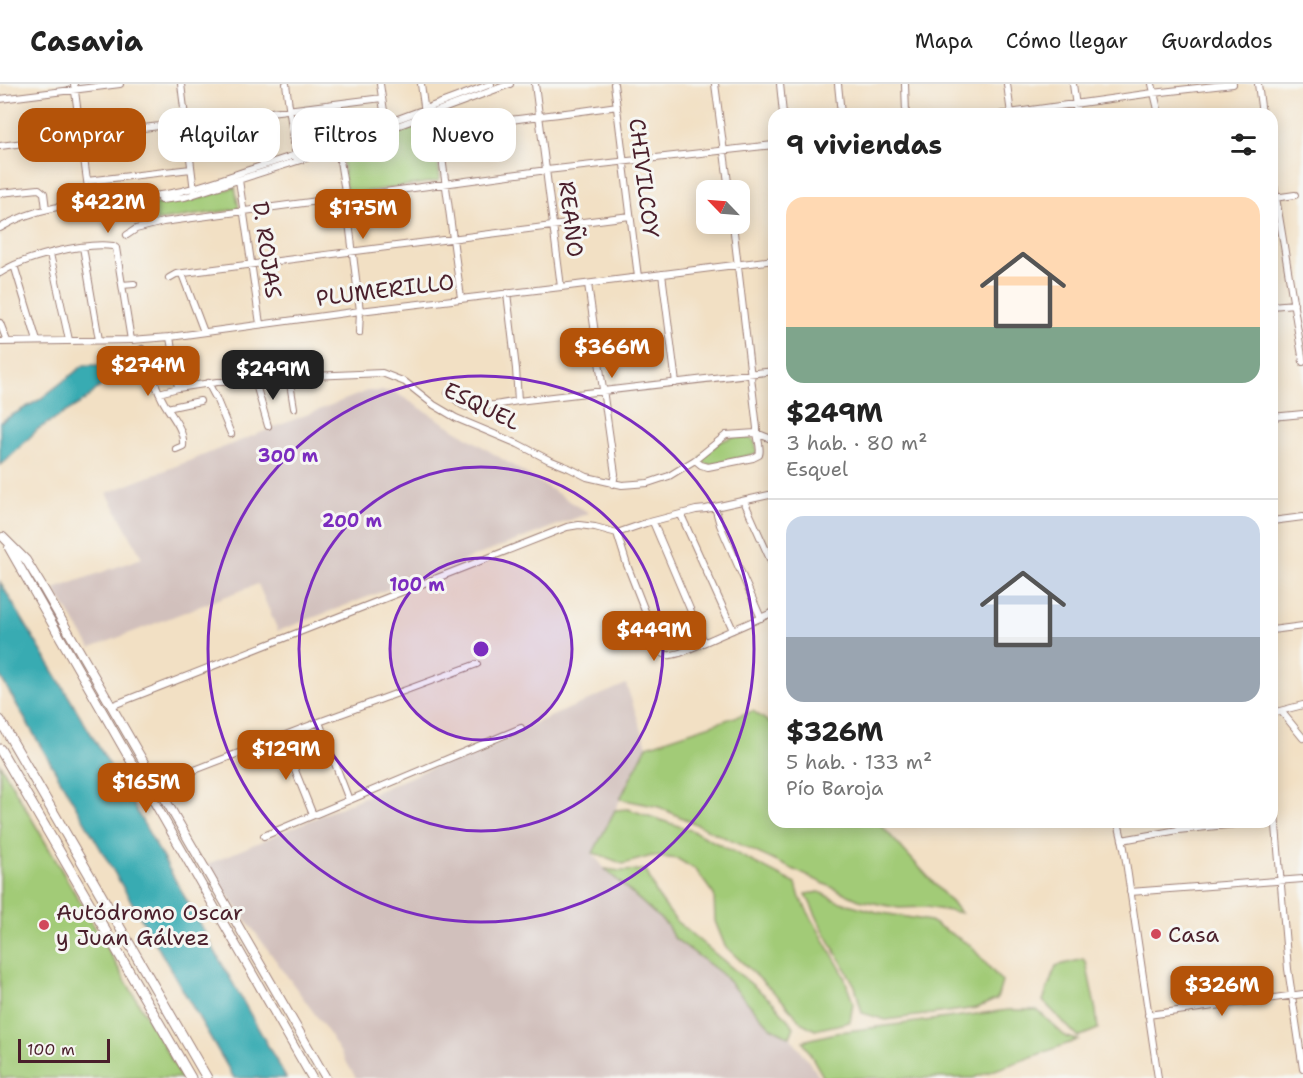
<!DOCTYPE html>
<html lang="es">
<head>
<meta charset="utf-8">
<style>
  body { margin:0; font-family:"Shantell Sans",sans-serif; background:#f6f6f6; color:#222; height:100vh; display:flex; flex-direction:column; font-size:22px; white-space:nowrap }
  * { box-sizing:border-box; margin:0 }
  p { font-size:20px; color:#767676 }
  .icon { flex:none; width:33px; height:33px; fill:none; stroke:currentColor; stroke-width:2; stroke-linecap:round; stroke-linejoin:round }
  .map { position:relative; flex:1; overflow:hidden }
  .side { position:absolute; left:768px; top:24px; width:510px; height:720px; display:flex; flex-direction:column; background:#fff; border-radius:18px; box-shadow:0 3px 15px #0003 }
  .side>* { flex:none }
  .hud { position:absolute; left:18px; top:24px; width:570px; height:54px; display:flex; gap:12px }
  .needle { width:39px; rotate:295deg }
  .buttons { position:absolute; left:696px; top:96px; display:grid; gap:12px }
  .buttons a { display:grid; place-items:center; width:54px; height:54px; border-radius:12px; background:#fff; box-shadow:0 3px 15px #0003; font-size:30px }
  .scale { position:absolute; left:18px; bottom:15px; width:92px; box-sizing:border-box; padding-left:6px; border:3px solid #4a1f2b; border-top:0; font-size:16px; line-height:21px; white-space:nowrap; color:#4a1f2b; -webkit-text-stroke:4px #f6f6f2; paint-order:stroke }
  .price { position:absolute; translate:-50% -51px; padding:0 14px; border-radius:12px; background:#b45309; color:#fff; font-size:20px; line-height:39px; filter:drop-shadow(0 2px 3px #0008) }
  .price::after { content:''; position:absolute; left:50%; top:36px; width:18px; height:14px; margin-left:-9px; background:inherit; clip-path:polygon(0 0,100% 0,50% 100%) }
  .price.current { background:#222; color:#fff }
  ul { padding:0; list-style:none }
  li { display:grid; align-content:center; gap:12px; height:318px; padding:0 18px }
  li+li { border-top:2px solid #e0e0e0 }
  li span { display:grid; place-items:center; height:186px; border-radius:18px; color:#555 }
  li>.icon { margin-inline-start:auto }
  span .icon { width:108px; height:108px; fill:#fffc; stroke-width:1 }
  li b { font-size:26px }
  h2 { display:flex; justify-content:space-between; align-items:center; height:72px; padding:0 18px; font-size:26px }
  .chip { padding:0 21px; border-radius:18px; background:#fff; box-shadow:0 3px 15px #0003; font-size:21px; line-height:54px }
  .chip.current { background:#b45309; color:#fff }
  header { display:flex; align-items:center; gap:36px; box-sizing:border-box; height:84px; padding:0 30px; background:#fff; border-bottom:2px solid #e0e0e0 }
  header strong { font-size:28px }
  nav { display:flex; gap:33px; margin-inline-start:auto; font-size:21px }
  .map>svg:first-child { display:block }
</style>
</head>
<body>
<header>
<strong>Casavia</strong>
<nav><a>Mapa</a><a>Cómo llegar</a><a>Guardados</a></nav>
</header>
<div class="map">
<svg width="1303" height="994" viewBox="0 0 1303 994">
  <rect width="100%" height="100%" fill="#f6f6f2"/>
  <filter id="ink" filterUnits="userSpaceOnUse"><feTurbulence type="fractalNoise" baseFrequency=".0167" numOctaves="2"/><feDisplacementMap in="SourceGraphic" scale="12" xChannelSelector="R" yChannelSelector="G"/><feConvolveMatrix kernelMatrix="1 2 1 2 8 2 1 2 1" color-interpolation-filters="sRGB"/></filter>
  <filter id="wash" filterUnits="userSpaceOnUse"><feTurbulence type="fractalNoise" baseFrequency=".008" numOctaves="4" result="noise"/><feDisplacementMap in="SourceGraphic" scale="24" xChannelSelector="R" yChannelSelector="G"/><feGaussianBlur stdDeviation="1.35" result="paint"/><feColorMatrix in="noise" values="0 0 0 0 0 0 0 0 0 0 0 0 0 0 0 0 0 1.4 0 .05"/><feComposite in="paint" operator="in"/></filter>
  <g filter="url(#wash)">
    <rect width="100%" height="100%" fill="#f2e0c4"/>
    <!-- industrial -->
    <path fill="#d1c0bc" d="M367,307H393L589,429L278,547L258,500L91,564L54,505L142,474L107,409Z
      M626,600L647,662L593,770L605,785L667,841L673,853L721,889L770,943L790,953L821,994H356L328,948L206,781Z"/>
    <!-- green -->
    <path fill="#a2cb77" stroke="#767551" stroke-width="1.5" d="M429,34L432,36L440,93L438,97L352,110L346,108L341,65Z
      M235,103L239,125L146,138L149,126L147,121L193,116Z
      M735,352L751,354L755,358L757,368L754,370L712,381C707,380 701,380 701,373L719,358Z
      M753,627L774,642V738H878L961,829L926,823L899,824L859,816L659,723L620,715L647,662Z
      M0,680L182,994H0Z
      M628,725L693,747L796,800L800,814L843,889L853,919L850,938L815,946L802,939L781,915L725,862L715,837L714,811L696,786L678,775L652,772L623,780L603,772L593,769L615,726Z
      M605,785L620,787L646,786L657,811L676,837L774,919L794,943L790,953L770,943L721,889L673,853L667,841Z
      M819,808L837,817L877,828L930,837L970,861L1002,898L997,915L977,924L886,936L862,929L855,902L821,842L806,810Z
      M1083,875L1086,878L1096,927L1098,945L1078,953L1043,917L1056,882Z
      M1008,926H1037L1066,953L1078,956L973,994H824L803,957L840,948Z"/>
    <!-- water -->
    <path fill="#39abb2" stroke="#42656e" stroke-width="1.5" d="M84,281H124L84,317L38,345L6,377L0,381V338L39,316Z
      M0,498L127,710L286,994H234L0,592Z"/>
  </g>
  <g filter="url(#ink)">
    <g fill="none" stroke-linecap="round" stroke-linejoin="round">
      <defs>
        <path id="street" d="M74,0L90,119
          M181,0L194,107
          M286,0L296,74
          M380,0L386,41
          M421,0L425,29
          M535,0L561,203
          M614,0L638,193
          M715,0L729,106
          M780,0L783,30
          M838,0L841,30
          M905,0L906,30
          M1007,0L1011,30
          M1073,0L1077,30
          M1152,0L1159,30
          M1258,0L1262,30
          M0,15L120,0
          M436,29L461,214
          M1002,30L1153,9L1233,0
          M439,47C498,36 558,31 617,22
          M0,62L382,14
          M338,64L346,114L360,227L359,249
          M1272,89L1303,278
          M239,96L260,240
          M87,97L191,85
          M0,109L39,105L44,109L46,125
          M1274,114L1295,111
          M161,116L185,113L338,64L510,0
          M0,144C52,112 119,121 177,108C204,102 230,92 255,84C335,59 413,30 491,0
          M127,151L136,145L163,138L547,86L774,61
          M83,163L99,256
          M50,170L69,256
          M14,181L37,257
          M0,189C24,173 84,158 113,162L116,164L131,256
          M182,190L204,248
          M662,190L676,299
          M169,194L176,190L630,132
          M588,200L615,390L613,400
          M122,201L134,200
          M507,209L516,285L518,317
          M1272,222L1294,220
          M0,239L7,257
          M170,253L178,304
          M0,258L131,256L170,253L360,227L561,203L774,176
          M142,265C149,282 154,299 162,315C169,330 185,344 183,362L176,365
          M289,293L294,324
          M255,297L268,342
          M208,299L216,314L231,350
          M159,309L178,304L217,298H250L289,293L382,289L405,298L434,321L456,334L518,360L549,376L569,384L587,393L622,401L648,399L669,392L695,376L726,351L756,349L774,356
          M448,309L462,321L466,323L495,321L518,317L774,287
          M167,324L200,317
          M1272,333L1303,330
          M695,376L701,381L708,383L753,374L759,371C762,363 756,353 757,344L733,140
          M744,417L774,484
          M715,423L720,441L761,534
          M681,431L733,546
          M1272,437L1303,433
          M653,438L704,558
          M617,449L627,481L661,568C667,573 673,571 680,569L774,528
          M1272,546L1303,542
          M111,622L567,443L579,441L595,443L617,449L646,439L696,426L706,425L769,411L774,412
          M1281,627L1303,654
          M1272,629L1303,621
          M319,638L349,716
          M282,654L313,731
          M1272,694L1288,885L1303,985
          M156,701L319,638L477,580
          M1118,738L1124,764L1158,994
          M264,752L521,644
          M1122,756L1178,746L1255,738
          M1130,808L1303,795
          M1148,931L1303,910"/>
        <path id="secondary" d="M3,453L26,476L45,507L326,994
          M9,464L312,994"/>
        <path id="primary" d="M0,636L207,994
          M0,665L191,994"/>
      </defs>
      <!-- street casing -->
      <use href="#street" stroke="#9e8078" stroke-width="8"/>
      <!-- secondary casing -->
      <use href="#secondary" stroke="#9e8078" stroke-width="10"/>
      <!-- primary casing -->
      <use href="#primary" stroke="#9e8078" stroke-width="11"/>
      <!-- street -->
      <use href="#street" stroke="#fff" stroke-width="6"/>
      <!-- secondary -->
      <use href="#secondary" stroke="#fff" stroke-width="8"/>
      <!-- primary -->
      <use href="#primary" stroke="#fff" stroke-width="9"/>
    </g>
  </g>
  <!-- distance rings -->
  <circle cx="481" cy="565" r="91" fill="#7b2cbf" fill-opacity=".12"/>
  <g fill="none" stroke="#7b2cbf" stroke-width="3">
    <circle cx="481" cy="565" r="91"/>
    <circle cx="481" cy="565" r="182"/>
    <circle cx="481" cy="565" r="273"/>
  </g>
  <!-- markers -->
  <g fill="#d1495b" stroke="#f6f6f2" stroke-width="2">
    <circle cx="44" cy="841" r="6"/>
    <circle cx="1156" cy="850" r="6"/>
  </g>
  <g text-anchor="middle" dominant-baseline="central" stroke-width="6" stroke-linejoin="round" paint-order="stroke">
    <!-- street labels -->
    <g font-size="22" fill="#4a1f2b" stroke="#f6f6f2">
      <text transform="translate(644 94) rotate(83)">CHIVILCOY</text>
      <text transform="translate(571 135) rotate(83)">REAÑO</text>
      <text transform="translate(267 166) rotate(82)">D. ROJAS</text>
      <text transform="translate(385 206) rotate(-7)">PLUMERILLO</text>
      <text transform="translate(482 322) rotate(26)">ESQUEL</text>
    </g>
    <!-- poi labels -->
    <g font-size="22" fill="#4a1f2b" stroke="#f6f6f2" text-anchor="start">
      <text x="56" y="828">Autódromo Oscar<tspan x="56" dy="25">y Juan Gálvez</tspan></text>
      <text x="1168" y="850">Casa</text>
    </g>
  </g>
  <circle cx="481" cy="565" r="9" fill="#7b2cbf" stroke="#f6f6f2" stroke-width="3"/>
  <g font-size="18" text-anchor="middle" font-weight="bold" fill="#7b2cbf" stroke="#f6f6f2" stroke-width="6" stroke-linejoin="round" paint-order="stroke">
    <text x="288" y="378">300 m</text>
    <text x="352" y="443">200 m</text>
    <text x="417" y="507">100 m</text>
  </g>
</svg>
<div class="buttons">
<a><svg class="needle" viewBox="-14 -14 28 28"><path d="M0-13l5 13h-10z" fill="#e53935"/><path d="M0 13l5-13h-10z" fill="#767676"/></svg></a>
</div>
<div class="scale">100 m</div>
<b class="price" style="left:108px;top:150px">$422M</b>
<b class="price" style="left:363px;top:156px">$175M</b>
<b class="price" style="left:612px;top:295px">$366M</b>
<b class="price" style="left:148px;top:313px">$274M</b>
<b class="price current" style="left:273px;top:317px">$249M</b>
<b class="price" style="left:654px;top:578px">$449M</b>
<b class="price" style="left:286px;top:697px">$129M</b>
<b class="price" style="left:146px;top:730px">$165M</b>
<b class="price" style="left:1222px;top:933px">$326M</b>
<div class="hud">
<a class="chip current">Comprar</a>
<a class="chip">Alquilar</a>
<a class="chip">Filtros</a>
<a class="chip">Nuevo</a>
</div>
<section class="side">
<h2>9 viviendas<svg class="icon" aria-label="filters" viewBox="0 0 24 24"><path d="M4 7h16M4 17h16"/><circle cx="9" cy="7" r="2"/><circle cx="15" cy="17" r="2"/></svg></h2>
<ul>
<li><span style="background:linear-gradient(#ffd9b3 70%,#7fa58c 0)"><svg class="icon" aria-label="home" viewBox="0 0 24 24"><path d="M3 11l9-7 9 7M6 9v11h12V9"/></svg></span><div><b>$249M</b><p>3 hab. · 80 m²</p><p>Esquel</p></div></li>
<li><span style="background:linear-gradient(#c9d6e8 65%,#9aa5b1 0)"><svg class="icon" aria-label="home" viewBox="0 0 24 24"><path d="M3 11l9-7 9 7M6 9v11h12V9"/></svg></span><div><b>$326M</b><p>5 hab. · 133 m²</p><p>Pío Baroja</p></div></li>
</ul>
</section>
</div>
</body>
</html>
